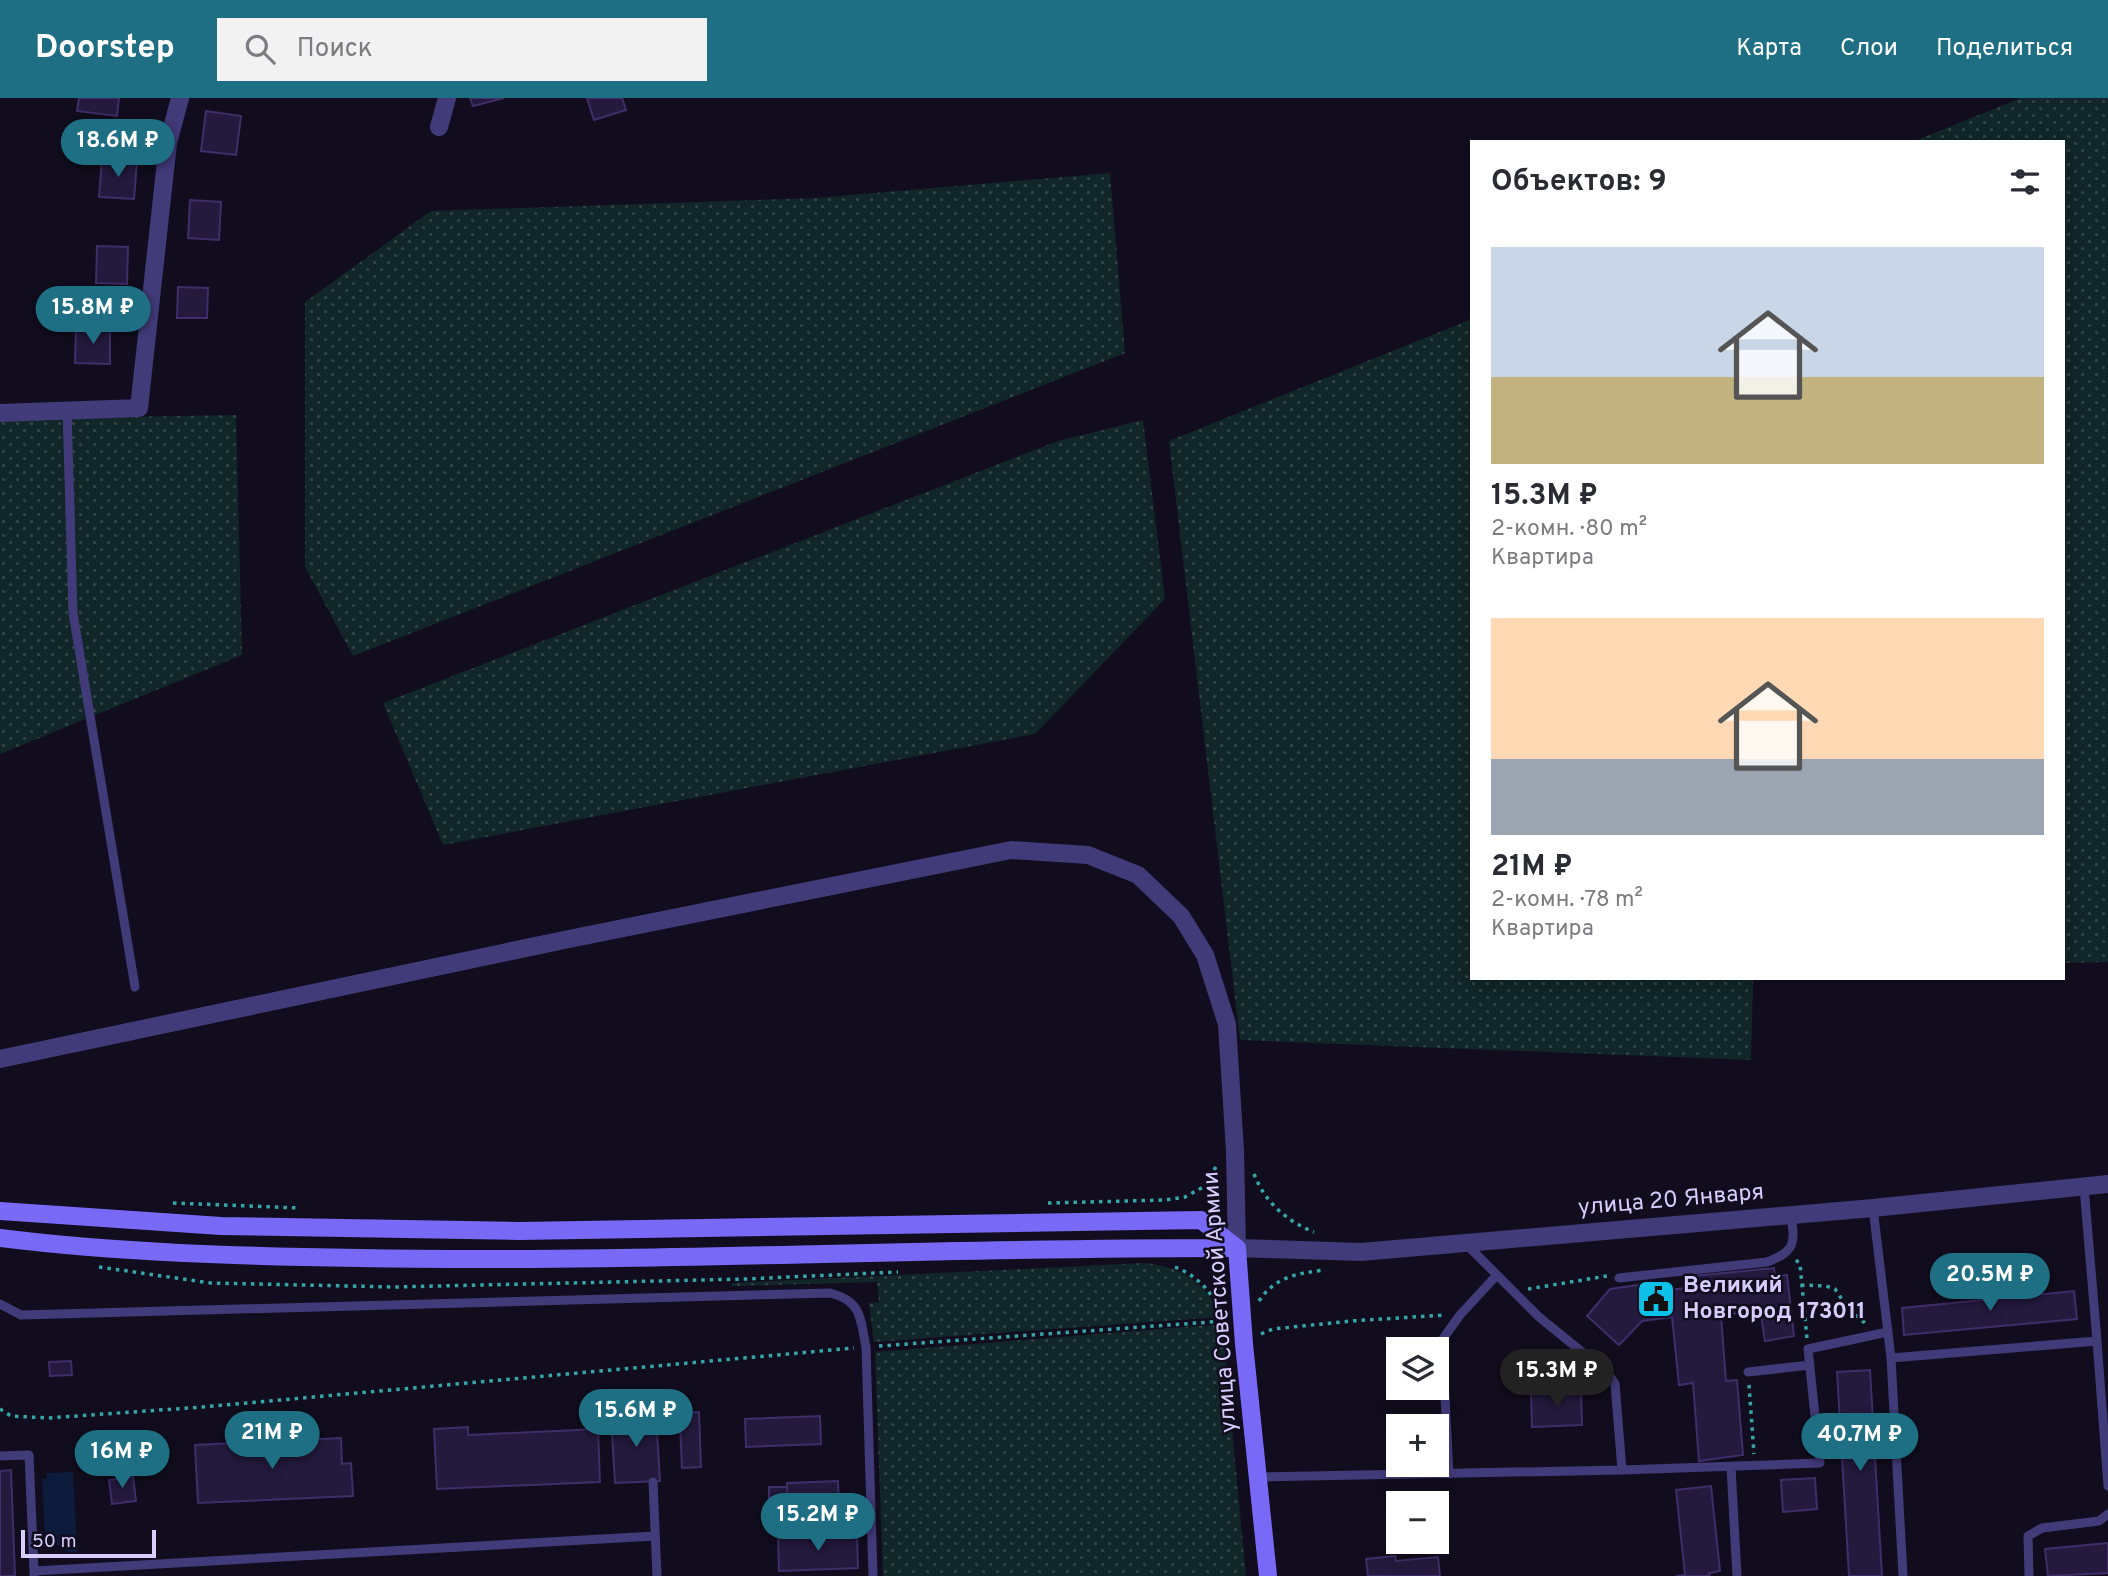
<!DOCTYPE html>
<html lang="ru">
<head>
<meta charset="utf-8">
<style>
  body { margin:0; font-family:Overpass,sans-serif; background:#f2f2f3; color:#2b2b33; height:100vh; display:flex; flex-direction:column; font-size:26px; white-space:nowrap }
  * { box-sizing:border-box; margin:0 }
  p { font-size:23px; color:#7c7c81 }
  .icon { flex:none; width:38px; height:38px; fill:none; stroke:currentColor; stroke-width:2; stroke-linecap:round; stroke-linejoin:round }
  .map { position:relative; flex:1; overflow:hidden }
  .details { position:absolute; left:1470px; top:42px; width:595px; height:840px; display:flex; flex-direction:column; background:#fff; border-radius:0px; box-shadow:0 4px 18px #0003 }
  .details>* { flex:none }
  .controls { position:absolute; left:1386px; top:1239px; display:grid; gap:14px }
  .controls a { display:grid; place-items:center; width:63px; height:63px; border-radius:0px; background:#fff; box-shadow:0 4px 18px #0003; font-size:35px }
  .scale { position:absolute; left:21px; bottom:18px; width:135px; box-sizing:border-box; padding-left:7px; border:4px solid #d6cdfc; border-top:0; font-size:19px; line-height:24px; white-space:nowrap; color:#d6cdfc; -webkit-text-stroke:5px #110d1e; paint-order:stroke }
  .price { position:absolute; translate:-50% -60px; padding:0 16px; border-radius:24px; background:#1e6e84; color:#fff; font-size:23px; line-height:46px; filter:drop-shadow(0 2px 4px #0008) }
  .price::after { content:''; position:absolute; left:50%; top:42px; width:21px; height:16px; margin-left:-10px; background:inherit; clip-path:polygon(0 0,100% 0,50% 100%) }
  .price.selected { background:#222; color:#fff }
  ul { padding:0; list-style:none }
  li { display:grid; align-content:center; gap:14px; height:371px; padding:0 21px }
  li span { display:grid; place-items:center; height:217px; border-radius:0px; color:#555 }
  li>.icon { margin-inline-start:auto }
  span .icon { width:126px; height:126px; fill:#fffc; stroke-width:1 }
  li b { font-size:30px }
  h2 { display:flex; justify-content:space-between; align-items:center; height:84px; padding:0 21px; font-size:30px }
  header { display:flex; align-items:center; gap:42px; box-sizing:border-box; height:98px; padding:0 35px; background:#1e6e84; color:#fff }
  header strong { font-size:33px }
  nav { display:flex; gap:38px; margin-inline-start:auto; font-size:24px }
  .search { width:490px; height:63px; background:#f2f2f3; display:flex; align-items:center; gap:18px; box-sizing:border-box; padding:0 24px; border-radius:0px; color:#7c7c81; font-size:26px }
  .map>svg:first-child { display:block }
</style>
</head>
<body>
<header>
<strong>Doorstep</strong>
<div class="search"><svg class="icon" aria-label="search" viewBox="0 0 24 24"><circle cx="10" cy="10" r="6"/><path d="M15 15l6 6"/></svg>Поиск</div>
<nav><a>Карта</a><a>Слои</a><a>Поделиться</a></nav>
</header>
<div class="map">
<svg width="2108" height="1478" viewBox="0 0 2108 1478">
  <defs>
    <pattern id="grass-dots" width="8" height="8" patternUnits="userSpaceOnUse" patternTransform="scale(1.75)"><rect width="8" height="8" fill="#112628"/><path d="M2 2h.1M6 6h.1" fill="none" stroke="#334448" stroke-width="1.8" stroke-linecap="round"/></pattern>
  </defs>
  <rect width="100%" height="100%" fill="#110d1e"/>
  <!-- grass -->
  <path fill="url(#grass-dots)" d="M2021,0H2108V864L2063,865V44H1912Z
    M1110,75L1125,255L353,558L305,469V204L431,113L816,100Z
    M1472,221V880H1753L1751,962L1240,942L1169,343Z
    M236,317L242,557L0,656V321Z
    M1143,322L1165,501L1035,636L443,747L383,605L1058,343Z
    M1145,1165C1180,1169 1208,1184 1220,1219L874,1244L869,1205L879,1204L877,1184L732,1188V1185Z
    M1222,1226L1246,1478H883L875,1254Z"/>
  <!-- water -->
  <path fill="#0d1b3d" d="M73,1374L77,1454H67L45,1438L42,1381H47V1375Z"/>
  <!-- building -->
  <path fill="#241a3e" stroke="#3e2e69" stroke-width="2" d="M79,0H119L117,18L77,13Z
    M470,0H504L473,8Z
    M587,0H622L626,12L594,22Z
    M206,13L241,18L236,57L201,53Z
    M102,60L137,63L134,101L99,99Z
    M190,102L221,104L219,142L188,140Z
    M97,148L128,149L127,186L96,185Z
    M178,189L208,190L207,220H177Z
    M76,229L110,230V266L75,265Z
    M1774,1170L1775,1179L1787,1177L1794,1238L1765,1243L1760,1211L1721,1218L1726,1283L1737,1282L1743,1357L1699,1363L1693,1285L1679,1287L1672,1219L1642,1223L1619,1247L1587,1218L1610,1191L1659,1184L1660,1193L1695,1189L1694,1178Z
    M2074,1193L2077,1221L1904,1237L1902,1210Z
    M71,1263L72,1277L50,1278L49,1264Z
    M1870,1272L1882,1478H1849L1837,1274Z
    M1581,1293L1582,1327L1532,1329L1531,1295Z
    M699,1314L701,1369L682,1370L680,1327H671V1315Z
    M656,1317L660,1383L615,1385L611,1319Z
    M820,1318L821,1346L746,1349L745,1321Z
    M468,1329V1337L598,1331L600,1384L437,1391L434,1331Z
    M341,1340L342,1366L351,1365L353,1398L198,1405L195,1347Z
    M11,1372L15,1478H0V1373Z
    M133,1379L136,1403L112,1406L109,1382Z
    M1815,1380L1817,1411L1783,1414L1781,1382Z
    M838,1383L840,1436L789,1438L787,1385Z
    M1711,1388L1720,1473L1709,1475L1710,1478H1676L1685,1477L1676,1392Z
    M769,1389H787L788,1407L769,1408Z
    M857,1436L858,1470L779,1473L778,1439Z
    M2108,1445V1475L2048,1478L2045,1451Z
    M1395,1458L1396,1463L1438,1459L1440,1478H1368L1366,1461Z"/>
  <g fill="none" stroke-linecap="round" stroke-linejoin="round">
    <!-- path -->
    <path stroke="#34a7a9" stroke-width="3.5" stroke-dasharray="3.5 5" stroke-linecap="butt" d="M1254,1076C1265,1104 1286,1123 1314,1134
      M173,1105L299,1110
      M1048,1105L1165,1102L1185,1099L1205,1088L1217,1067
      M1796,1162L1800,1166L1807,1241
      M99,1169L211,1185L394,1189L745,1181L898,1174
      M1175,1169C1200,1179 1215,1197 1224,1223
      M1801,1187L1826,1188L1835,1191L1847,1209L1866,1226
      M1528,1191L1607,1178
      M1259,1203C1276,1178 1296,1176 1324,1172
      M1261,1236L1273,1231L1351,1223L1445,1217
      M879,1248L1224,1223
      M1749,1287L1754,1356
      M0,1311L11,1318L48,1320L203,1309L854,1250"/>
    <!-- service -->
    <path stroke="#423b7a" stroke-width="9" d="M67,312L73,515L135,889
      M1873,1110L1891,1260L1903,1478
      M1466,1146L1539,1219L1608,1275L1615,1286L1622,1372
      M1619,1180L1767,1164C1796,1153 1795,1145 1791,1117
      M0,1206L21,1217L830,1195C862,1203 860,1220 866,1249L873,1478
      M2097,1243L2108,1388
      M1891,1260L2097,1243L2084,1089
      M1748,1274L1810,1267
      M0,1358L29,1357L34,1473
      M1731,1369L1737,1478
      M1449,1376L1442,1242L1460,1217L1496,1178
      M1258,1379L1622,1372L1820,1365L1808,1251L1888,1234
      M653,1384L657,1478
      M34,1478V1473L655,1438
      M2029,1478L2028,1438L2042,1430L2099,1423L2108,1416"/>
    <!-- minor -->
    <path stroke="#423b7a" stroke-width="18" d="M439,29L447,0
      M0,315L139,310L168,45L180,0
      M1237,1150L1361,1154L1873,1110L2108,1086"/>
    <!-- tertiary -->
    <path stroke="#423b7a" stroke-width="18" d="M0,961L564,842L1011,752L1088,757L1138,777L1181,818L1205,857L1227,926L1235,1053L1237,1150"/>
    <!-- secondary -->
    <path stroke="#7969f7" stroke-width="18" d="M0,1113L221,1128L519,1133L1201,1122L1237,1150
      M0,1140C119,1155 240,1158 360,1160C653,1165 945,1149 1237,1150
      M1237,1150L1244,1246L1268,1478"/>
  </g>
  <!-- icons -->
  <defs>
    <symbol id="civic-square" viewBox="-11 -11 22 22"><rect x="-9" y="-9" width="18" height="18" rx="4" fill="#0dc0e8" stroke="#110d1e"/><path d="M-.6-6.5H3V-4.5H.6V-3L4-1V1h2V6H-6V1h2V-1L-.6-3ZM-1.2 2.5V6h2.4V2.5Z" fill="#111"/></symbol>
  </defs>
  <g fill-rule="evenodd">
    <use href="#civic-square" x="1634" y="1179" width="44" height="44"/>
  </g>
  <g text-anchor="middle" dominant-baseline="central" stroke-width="5" stroke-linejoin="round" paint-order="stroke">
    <!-- street labels -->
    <g font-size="23" fill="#d6cdfc" stroke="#110d1e">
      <text transform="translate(1671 1103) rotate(-5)">улица 20 Января</text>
      <text transform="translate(1221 1204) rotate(-94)">улица Советской Армии</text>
    </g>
    <!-- poi labels -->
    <g font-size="23" font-weight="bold" fill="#d6cdfc" stroke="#110d1e" text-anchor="start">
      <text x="1683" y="1188">Великий<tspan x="1683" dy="26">Новгород 173011</tspan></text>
    </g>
  </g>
</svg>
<div class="controls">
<a><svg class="icon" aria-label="layers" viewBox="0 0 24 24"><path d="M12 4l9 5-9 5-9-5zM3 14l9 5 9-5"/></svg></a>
<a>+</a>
<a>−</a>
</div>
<div class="scale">50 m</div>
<b class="price" style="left:118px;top:81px">18.6M ₽</b>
<b class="price" style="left:93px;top:248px">15.8M ₽</b>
<b class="price" style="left:1990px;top:1215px">20.5M ₽</b>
<b class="price selected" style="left:1557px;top:1311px">15.3M ₽</b>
<b class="price" style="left:636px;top:1351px">15.6M ₽</b>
<b class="price" style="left:272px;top:1373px">21M ₽</b>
<b class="price" style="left:1860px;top:1375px">40.7M ₽</b>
<b class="price" style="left:122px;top:1392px">16M ₽</b>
<b class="price" style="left:818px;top:1455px">15.2M ₽</b>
<section class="details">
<h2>Объектов: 9<svg class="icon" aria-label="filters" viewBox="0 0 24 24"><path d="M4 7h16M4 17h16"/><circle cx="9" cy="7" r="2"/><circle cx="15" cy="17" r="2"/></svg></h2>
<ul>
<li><span style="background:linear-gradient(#c9d6e8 60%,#c2b280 0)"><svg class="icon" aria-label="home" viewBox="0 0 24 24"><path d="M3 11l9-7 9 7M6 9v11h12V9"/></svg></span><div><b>15.3M ₽</b><p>2-комн. · 80 m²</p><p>Квартира</p></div></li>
<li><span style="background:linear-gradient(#ffd9b3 65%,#9aa5b1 0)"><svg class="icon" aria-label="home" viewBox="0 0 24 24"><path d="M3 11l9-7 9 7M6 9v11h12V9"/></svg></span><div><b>21M ₽</b><p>2-комн. · 78 m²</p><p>Квартира</p></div></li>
</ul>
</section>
</div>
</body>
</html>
